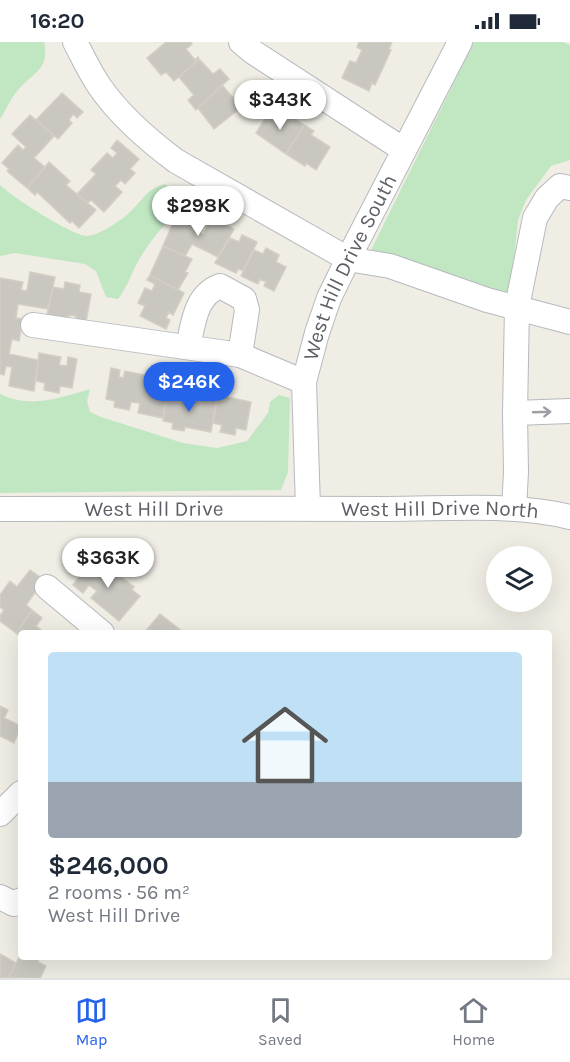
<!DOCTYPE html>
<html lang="en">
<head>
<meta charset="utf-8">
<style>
  body { margin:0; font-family:Karla,sans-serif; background:#f2f2f3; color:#1f2937; height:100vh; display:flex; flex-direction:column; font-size:22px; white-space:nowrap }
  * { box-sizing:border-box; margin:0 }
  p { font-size:20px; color:#747a83 }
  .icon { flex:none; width:33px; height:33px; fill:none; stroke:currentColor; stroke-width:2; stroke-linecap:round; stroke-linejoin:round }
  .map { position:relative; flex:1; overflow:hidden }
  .details { position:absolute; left:18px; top:588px; width:534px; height:330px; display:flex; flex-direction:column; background:#fff; border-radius:6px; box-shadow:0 6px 24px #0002 }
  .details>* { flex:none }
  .buttons { position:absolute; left:486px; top:504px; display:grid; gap:12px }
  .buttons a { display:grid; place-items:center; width:66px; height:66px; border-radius:50%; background:#fff; box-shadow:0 6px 24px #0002; font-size:30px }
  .price { position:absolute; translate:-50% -51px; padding:0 14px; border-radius:21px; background:#fff; color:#222; font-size:20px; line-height:39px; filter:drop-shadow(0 2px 3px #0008) }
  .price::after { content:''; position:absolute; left:50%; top:36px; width:18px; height:14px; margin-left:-9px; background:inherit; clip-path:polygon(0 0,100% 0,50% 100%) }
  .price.current { background:#2563eb; color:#fff }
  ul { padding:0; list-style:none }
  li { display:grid; align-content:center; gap:12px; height:318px; padding:0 30px }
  li span { display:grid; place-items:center; height:186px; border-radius:6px; color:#555 }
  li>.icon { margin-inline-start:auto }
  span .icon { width:108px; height:108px; fill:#fffc; stroke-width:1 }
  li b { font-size:26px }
  .status { display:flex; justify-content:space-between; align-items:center; height:42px; padding:0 30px; background:#fff; direction:ltr }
  .status svg { height:16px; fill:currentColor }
  .menu { display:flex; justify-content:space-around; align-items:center; height:84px; border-top:2px solid #e0e1e3; background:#fff; font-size:16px; color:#747a83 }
  .menu a { display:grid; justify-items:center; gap:3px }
  .menu .current { color:#2563eb }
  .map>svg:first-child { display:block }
</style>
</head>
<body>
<div class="status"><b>16:20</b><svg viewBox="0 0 49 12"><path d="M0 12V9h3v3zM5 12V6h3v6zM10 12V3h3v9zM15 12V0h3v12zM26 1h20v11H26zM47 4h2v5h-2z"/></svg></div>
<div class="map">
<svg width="570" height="936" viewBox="0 0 570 936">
  <rect width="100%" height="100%" fill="#efede4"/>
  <!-- green -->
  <path fill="#c0e7c2" d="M0,0H44C50,28 33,30 18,48C11,56 6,68 0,77Z
    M474,0H563L570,3V118L551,124L526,158L518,178L510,255L371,208Z
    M165,142L175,149L179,160C170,179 154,193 143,211C133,226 129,243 118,257L106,255L96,229L85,222L15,211L0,214V143C11,154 72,194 87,194C98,194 122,178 130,170C144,157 146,147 165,142Z
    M90,347L87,359L90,370L101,375L183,401L217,406L247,399L268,371L270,360L279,353L290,356L288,430L281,448L0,451V352C31,367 59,356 90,347Z"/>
  <!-- building -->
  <path fill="#cac7c1" stroke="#d3cfc2" stroke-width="1.5" d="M166,0H191L192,2L186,7L195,18L198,15L199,17L174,39L166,30L161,33L147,16Z
    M359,0H392L389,7L391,8L375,43L372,41L369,49L342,36L350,19L356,21L362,8L357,5Z
    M199,17L213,32L220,27L229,37L196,68L188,58L194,53L179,35Z
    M222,43L233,56L239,50L248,60L214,87L198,66Z
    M62,51L83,70L77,76L73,72L69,78L72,81L58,97L36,78Z
    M271,67L279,72L276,77L282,81L288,72L304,83L286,112L256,91Z
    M30,73L54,94L34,116L45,125L27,146L7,129L9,127L2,121L18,103L23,108L26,105L12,92Z
    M304,83L314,89L311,93L330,105L316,128L306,121L305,124L286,112Z
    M117,98L139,117L130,127L135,131L125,142L121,138L115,144L122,150L104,170L91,158L88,161L77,152L96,132L91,128L107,111L113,116L117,111L111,106Z
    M49,120L70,139L66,143L96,168L79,186L72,179L70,181L37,150L35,153L27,146Z
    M182,173L202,183L198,190L203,193L212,176L234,187L218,215L192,202L185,214L163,204L173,181L177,183Z
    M242,193L257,200L243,229L238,227L236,231L215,221L230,196L239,200Z
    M163,204L192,217L185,230L188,231L178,248L150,233Z
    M266,206L279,213L276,220L286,225L274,249L264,244L266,240L260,237L258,242L241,234L254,208L263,212Z
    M30,230L55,235L48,267L18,262L16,276L23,277L19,299L12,297L9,312L38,318L34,349L9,344L12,325L6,324L4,333L0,332V236L23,240L21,248L27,249Z
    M150,233L184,251L173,273L169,270L166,276L170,278L166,287L140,274L145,264L138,261L145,246L152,249L155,242L147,238Z
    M65,240L80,243L79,250L91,252L86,280L76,278V274L69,273L68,277L47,273L53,245L64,247Z
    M39,311L61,315L59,323L67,324L68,315L77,317L72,346L60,344L59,351L44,348L45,341L36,339Z
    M111,326L120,328L119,335L123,336L125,329L145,333L144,341L168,345L163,376L138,371L140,361L131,360L129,368L114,365L115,359L106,357Z
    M167,350L175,351L174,359L181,360L182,353L216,359L211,390L185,385L184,389L172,387L173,381L163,379Z
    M218,353L251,360L246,388L236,386L235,393L220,390L222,383L213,381Z
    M100,518L134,545L132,548L140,554L119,579L91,556L97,549L89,543L83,551L73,543L91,520L96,524Z
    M30,528L44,538L26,563L32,568L16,591L0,579V574L4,568L0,565V553L10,539L17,545Z
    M32,568L42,576L36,584L45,591H21V596L16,591Z
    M160,572L183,590L182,591H144Z
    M0,664L8,668L4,676L21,684L14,701L0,694Z
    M0,912L16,921L8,936H0Z
    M21,912V915H40L38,920L46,924L40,936H8Z"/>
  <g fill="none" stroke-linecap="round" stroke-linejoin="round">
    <defs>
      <g id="minor">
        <path d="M75,0C83,15 90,31 100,45C120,74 148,98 176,119L348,217L390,224L487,258L570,280"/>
        <path d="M241,0L253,10L404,108"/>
        <path d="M33,283L240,313L304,340"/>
        <path d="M188,305C193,283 195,253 220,244L244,257L247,268L240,313"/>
        <path d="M515,371L570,369"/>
        <path id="s1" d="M308,466L304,340L317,291L329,256L348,217L460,0"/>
        <path id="s2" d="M0,467C129,467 259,466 388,467C448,467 512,461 570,475"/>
        <path d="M514,467L516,430L515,371L517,265L535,176L547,156L560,144L570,146"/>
        <path d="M47,545L102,591"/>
        <path d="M0,772L21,751"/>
        <path d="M0,855L14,862L21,858"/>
      </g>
    </defs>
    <!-- minor casing -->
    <use href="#minor" stroke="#b6b9be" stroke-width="26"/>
    <!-- minor -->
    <use href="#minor" stroke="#fff" stroke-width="24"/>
  </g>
  <!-- one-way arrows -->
  <defs><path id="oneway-shaft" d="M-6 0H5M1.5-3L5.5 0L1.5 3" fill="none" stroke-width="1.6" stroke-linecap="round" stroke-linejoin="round" transform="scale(1.5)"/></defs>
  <use stroke="#9d9fa3" href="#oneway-shaft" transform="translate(542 370) rotate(-2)"/>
  <g text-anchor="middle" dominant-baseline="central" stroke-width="4.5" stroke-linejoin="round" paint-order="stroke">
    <!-- street labels -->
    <g font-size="21" fill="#5c5f65" stroke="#fff">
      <text stroke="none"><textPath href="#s1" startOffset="250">West Hill Drive South</textPath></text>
      <text stroke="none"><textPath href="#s2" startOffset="154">West Hill Drive</textPath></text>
      <text stroke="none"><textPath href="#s2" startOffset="440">West Hill Drive North</textPath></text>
    </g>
  </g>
</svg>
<div class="buttons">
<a><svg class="icon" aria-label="layers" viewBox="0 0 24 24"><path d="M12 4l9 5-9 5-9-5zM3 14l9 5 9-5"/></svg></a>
</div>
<b class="price" style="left:280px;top:89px">$343K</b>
<b class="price" style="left:198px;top:195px">$298K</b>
<b class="price current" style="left:189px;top:371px">$246K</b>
<b class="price" style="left:108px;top:547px">$363K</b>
<section class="details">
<ul>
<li><span style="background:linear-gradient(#bfe0f5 70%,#9aa5b1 0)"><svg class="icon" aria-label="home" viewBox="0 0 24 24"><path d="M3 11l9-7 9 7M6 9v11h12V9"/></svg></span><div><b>$246,000</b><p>2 rooms · 56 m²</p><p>West Hill Drive</p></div></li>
</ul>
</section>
</div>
<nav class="menu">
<a class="current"><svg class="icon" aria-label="map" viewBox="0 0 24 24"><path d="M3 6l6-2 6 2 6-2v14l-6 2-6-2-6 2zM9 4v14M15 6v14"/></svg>Map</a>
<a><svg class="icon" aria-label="saved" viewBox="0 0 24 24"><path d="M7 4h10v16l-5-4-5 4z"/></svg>Saved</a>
<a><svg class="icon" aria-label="home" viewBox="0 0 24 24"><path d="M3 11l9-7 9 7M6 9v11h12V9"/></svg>Home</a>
</nav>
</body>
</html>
